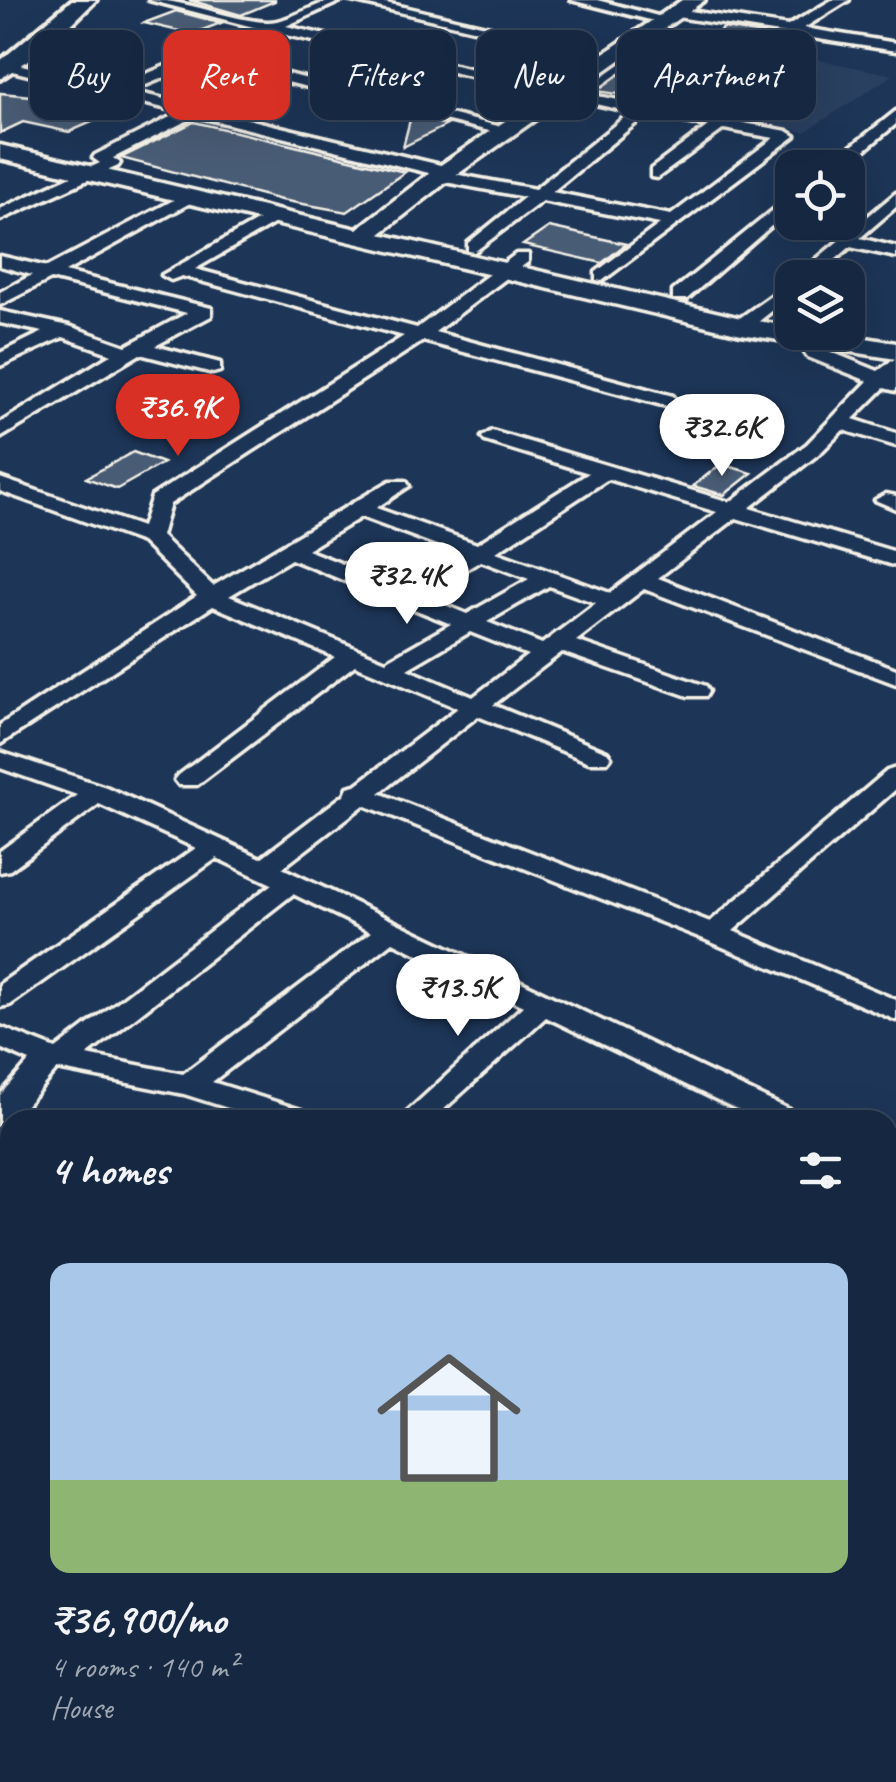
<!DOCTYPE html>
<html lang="en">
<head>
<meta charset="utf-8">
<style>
  body { margin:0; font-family:Caveat,sans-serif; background:#23344c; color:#f1f3f6; height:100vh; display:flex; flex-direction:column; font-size:38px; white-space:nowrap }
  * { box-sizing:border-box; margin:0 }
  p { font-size:32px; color:#9ea6b1 }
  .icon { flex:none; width:55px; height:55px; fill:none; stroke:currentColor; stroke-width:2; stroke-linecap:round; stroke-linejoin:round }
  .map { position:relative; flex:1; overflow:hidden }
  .sheet { position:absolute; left:0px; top:1110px; width:898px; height:672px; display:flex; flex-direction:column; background:#162841; border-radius:30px 30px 0 0; box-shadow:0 10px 40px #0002,0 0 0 2px #35445a }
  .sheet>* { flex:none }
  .top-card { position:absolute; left:30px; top:30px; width:838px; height:90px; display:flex; gap:20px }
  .fabs { position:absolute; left:775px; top:150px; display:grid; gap:20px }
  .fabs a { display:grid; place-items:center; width:90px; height:90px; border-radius:20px; background:#162841; box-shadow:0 10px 40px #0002,0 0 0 2px #35445a; font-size:50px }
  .price { position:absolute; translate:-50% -85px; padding:0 22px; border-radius:35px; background:#fff; color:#222; font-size:32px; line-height:65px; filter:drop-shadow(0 2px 5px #0008) }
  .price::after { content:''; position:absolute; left:50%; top:60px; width:30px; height:22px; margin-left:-15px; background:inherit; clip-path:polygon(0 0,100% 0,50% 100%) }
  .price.active { background:#d93025; color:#fff }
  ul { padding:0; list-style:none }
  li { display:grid; align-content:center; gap:20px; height:530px; padding:0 50px }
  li+li { border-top:2px solid #35445a }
  li span { display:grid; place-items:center; height:310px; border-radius:20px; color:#555 }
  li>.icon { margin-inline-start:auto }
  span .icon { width:180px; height:180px; fill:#fffc; stroke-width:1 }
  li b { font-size:42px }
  h2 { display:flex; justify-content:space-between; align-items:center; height:120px; padding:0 50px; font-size:42px }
  .pill { padding:0 35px; border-radius:20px; background:#162841; box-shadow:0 10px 40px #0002,0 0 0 2px #35445a; font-size:35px; line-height:90px }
  .pill.active { background:#d93025; color:#fff }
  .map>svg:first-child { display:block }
</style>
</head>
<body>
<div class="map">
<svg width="896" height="1782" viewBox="0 0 896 1782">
  <rect width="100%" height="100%" fill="#1d3557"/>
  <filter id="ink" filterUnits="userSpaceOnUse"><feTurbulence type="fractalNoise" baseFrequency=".01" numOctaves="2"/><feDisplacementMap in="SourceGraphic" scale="20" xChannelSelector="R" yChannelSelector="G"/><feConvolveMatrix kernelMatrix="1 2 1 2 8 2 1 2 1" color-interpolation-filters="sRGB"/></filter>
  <g filter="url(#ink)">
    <!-- built -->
    <path fill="#2a4060" d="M746,45L893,75L805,132L661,100Z"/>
    <!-- building -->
    <path fill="#485b74" stroke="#f4f1e8" stroke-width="2.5" d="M189,0H275V1L241,15Z
      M176,11L221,23L192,34L144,23Z
      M724,28L763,34L661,100L596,91L679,31L710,38Z
      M57,86L95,95L131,105L69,132L23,122L0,133V93L31,96Z
      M411,116L447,125L403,147Z
      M194,122L405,172L347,212L281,200L121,158Z
      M549,227L626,244L602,263L523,245Z
      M133,452L163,463L117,489L86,478Z
      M721,464L752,473L724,495L693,486Z"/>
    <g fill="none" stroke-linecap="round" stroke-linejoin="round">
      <defs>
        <path id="lane" d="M234,1772H255L250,1782H230Z
          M320,1772H355L363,1775L366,1782H332L323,1778Z"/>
        <path id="street" d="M149,0C190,0 227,20 267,22C290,23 315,0 343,0L286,26L559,89L787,131L795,136L602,281L596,280V272L660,224L542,201L474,252L468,251V243L525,197L440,181L434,180L433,174L196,116L113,158L120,163L118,166L0,220V209L100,163L93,158L95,155L180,112L0,68V60L115,87L257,28ZM273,32L631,112L535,189L454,174L453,168L210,110L283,81L506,135L514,130L215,56ZM202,62L266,77L193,106L131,91ZM646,115L708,126L651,169V177L657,178L724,129L774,138L671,215L552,192Z
          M347,0H373L620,57L613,61Z
          M571,0H597L673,20L666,24Z
          M832,0H849L804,28L896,43V51L677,17L670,13L677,9L788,26Z
          M896,111V124L843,168H824Z
          M187,193L201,197L65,272L211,308V316L155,346L220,363V371L213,373L140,354L0,438V423L112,354L63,337L0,366V353L43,332L0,323V311L69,326L126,346L187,313L51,279L0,305V292L32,275L0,266V256L47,267Z
          M896,193V207L860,238L896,247V257L850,247L814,278H794Z
          M792,195V208L687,299H673V291Z
          M271,213L280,218L277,222L195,269L417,328L516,254H528V262L435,332L673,396L676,400L666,406L423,341L170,504L161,536L213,586L390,481H406L409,486L376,508L477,544L589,473L485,441L482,437L492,431L730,502L807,444L868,381L808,357L805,353L812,332H831L826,350L878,371L896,358V391L884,388L853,419L896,433V446L843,430L821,452L749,508L896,552V566L736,518L658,578L896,669V684L644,589L576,641L706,686L709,691L706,696H688L562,652L493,705L607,752L611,757L607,762H589L478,716L379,793L710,922L887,771L896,768V789L733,931L896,1000V1020L704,939L364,805L282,868L796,1113L800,1120H759L546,1017L432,1120H398L523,1006L393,942L212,1082L311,1113L315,1120H266L184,1094L57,1069L13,1120L0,1125V1095L30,1061L0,1048V1027L56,1049L272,884L217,858L10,1005L0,1007V984L196,848L99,804L10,870L0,872V851L77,795L0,768V752L106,787L261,858L345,794L348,787L356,785L458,708L355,665L197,785H179L175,780L179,775L335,657L213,606L0,744V725L197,596L142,542L0,491V478L142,527L152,496L404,336L182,276L171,280L162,275ZM608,479L717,512L610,593L496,552ZM361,517L461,554L401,587L307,550ZM291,559L451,624L386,661L229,596ZM481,561L529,579L467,614L420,595ZM549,586L596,603L542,644L487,622ZM470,632L528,655L473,697L407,669ZM293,894L371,932L183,1074L87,1055Z
          M792,281V295L748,330H734V322Z
          M886,494L896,496V509L875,500Z
          M888,1496L896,1498V1528L888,1526Z
          M10,1537V1578L0,1582V1540Z
          M896,1664V1779L873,1772H888V1667Z"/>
        <path id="secondary" d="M682,0H705L448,181L380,234L741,318L792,327V332H830L896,343V359L741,334L0,159V145L357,229L432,171Z
          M896,1150V1187L888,1189V1152Z
          M896,1220V1259L888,1261V1223Z
          M10,1606V1695L0,1698V1607Z"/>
        <path id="primary" d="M72,0H96L47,48L0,79V61Z"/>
      </defs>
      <!-- lane casing -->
      <use href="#lane" stroke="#f4f1e8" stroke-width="7"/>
      <!-- street casing -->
      <use href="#street" stroke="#f4f1e8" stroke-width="7"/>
      <!-- secondary casing -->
      <use href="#secondary" stroke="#f4f1e8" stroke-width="7"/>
      <!-- primary casing -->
      <use href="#primary" stroke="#f4f1e8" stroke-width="8"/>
      <!-- lane -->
      <use href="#lane" fill="#1d3557" fill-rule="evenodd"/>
      <!-- street -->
      <use href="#street" fill="#1d3557" fill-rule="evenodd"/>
      <!-- secondary -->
      <use href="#secondary" fill="#1d3557" fill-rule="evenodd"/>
      <!-- primary -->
      <use href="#primary" fill="#1d3557" fill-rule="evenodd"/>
    </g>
  </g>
</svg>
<div class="fabs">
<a><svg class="icon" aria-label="locate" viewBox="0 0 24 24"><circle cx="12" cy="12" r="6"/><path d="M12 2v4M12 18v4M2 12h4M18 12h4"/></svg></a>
<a><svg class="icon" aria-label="layers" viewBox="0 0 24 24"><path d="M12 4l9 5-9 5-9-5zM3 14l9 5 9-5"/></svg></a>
</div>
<b class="price active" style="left:178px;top:459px">₹36.9K</b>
<b class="price" style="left:722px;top:479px">₹32.6K</b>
<b class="price" style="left:407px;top:627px">₹32.4K</b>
<b class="price" style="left:458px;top:1039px">₹13.5K</b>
<div class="top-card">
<a class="pill">Buy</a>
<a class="pill active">Rent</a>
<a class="pill">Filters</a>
<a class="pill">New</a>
<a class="pill">Apartment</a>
</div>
<section class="sheet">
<h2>4 homes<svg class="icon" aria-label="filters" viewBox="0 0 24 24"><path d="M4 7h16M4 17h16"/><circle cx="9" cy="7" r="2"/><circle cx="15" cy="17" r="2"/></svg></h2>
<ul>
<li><span style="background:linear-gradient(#a9c7e8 70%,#8fb573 0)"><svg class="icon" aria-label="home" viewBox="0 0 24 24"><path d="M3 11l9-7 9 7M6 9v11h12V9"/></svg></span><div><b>₹36,900/mo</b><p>4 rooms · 140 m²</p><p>House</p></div></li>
</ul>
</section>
</div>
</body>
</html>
